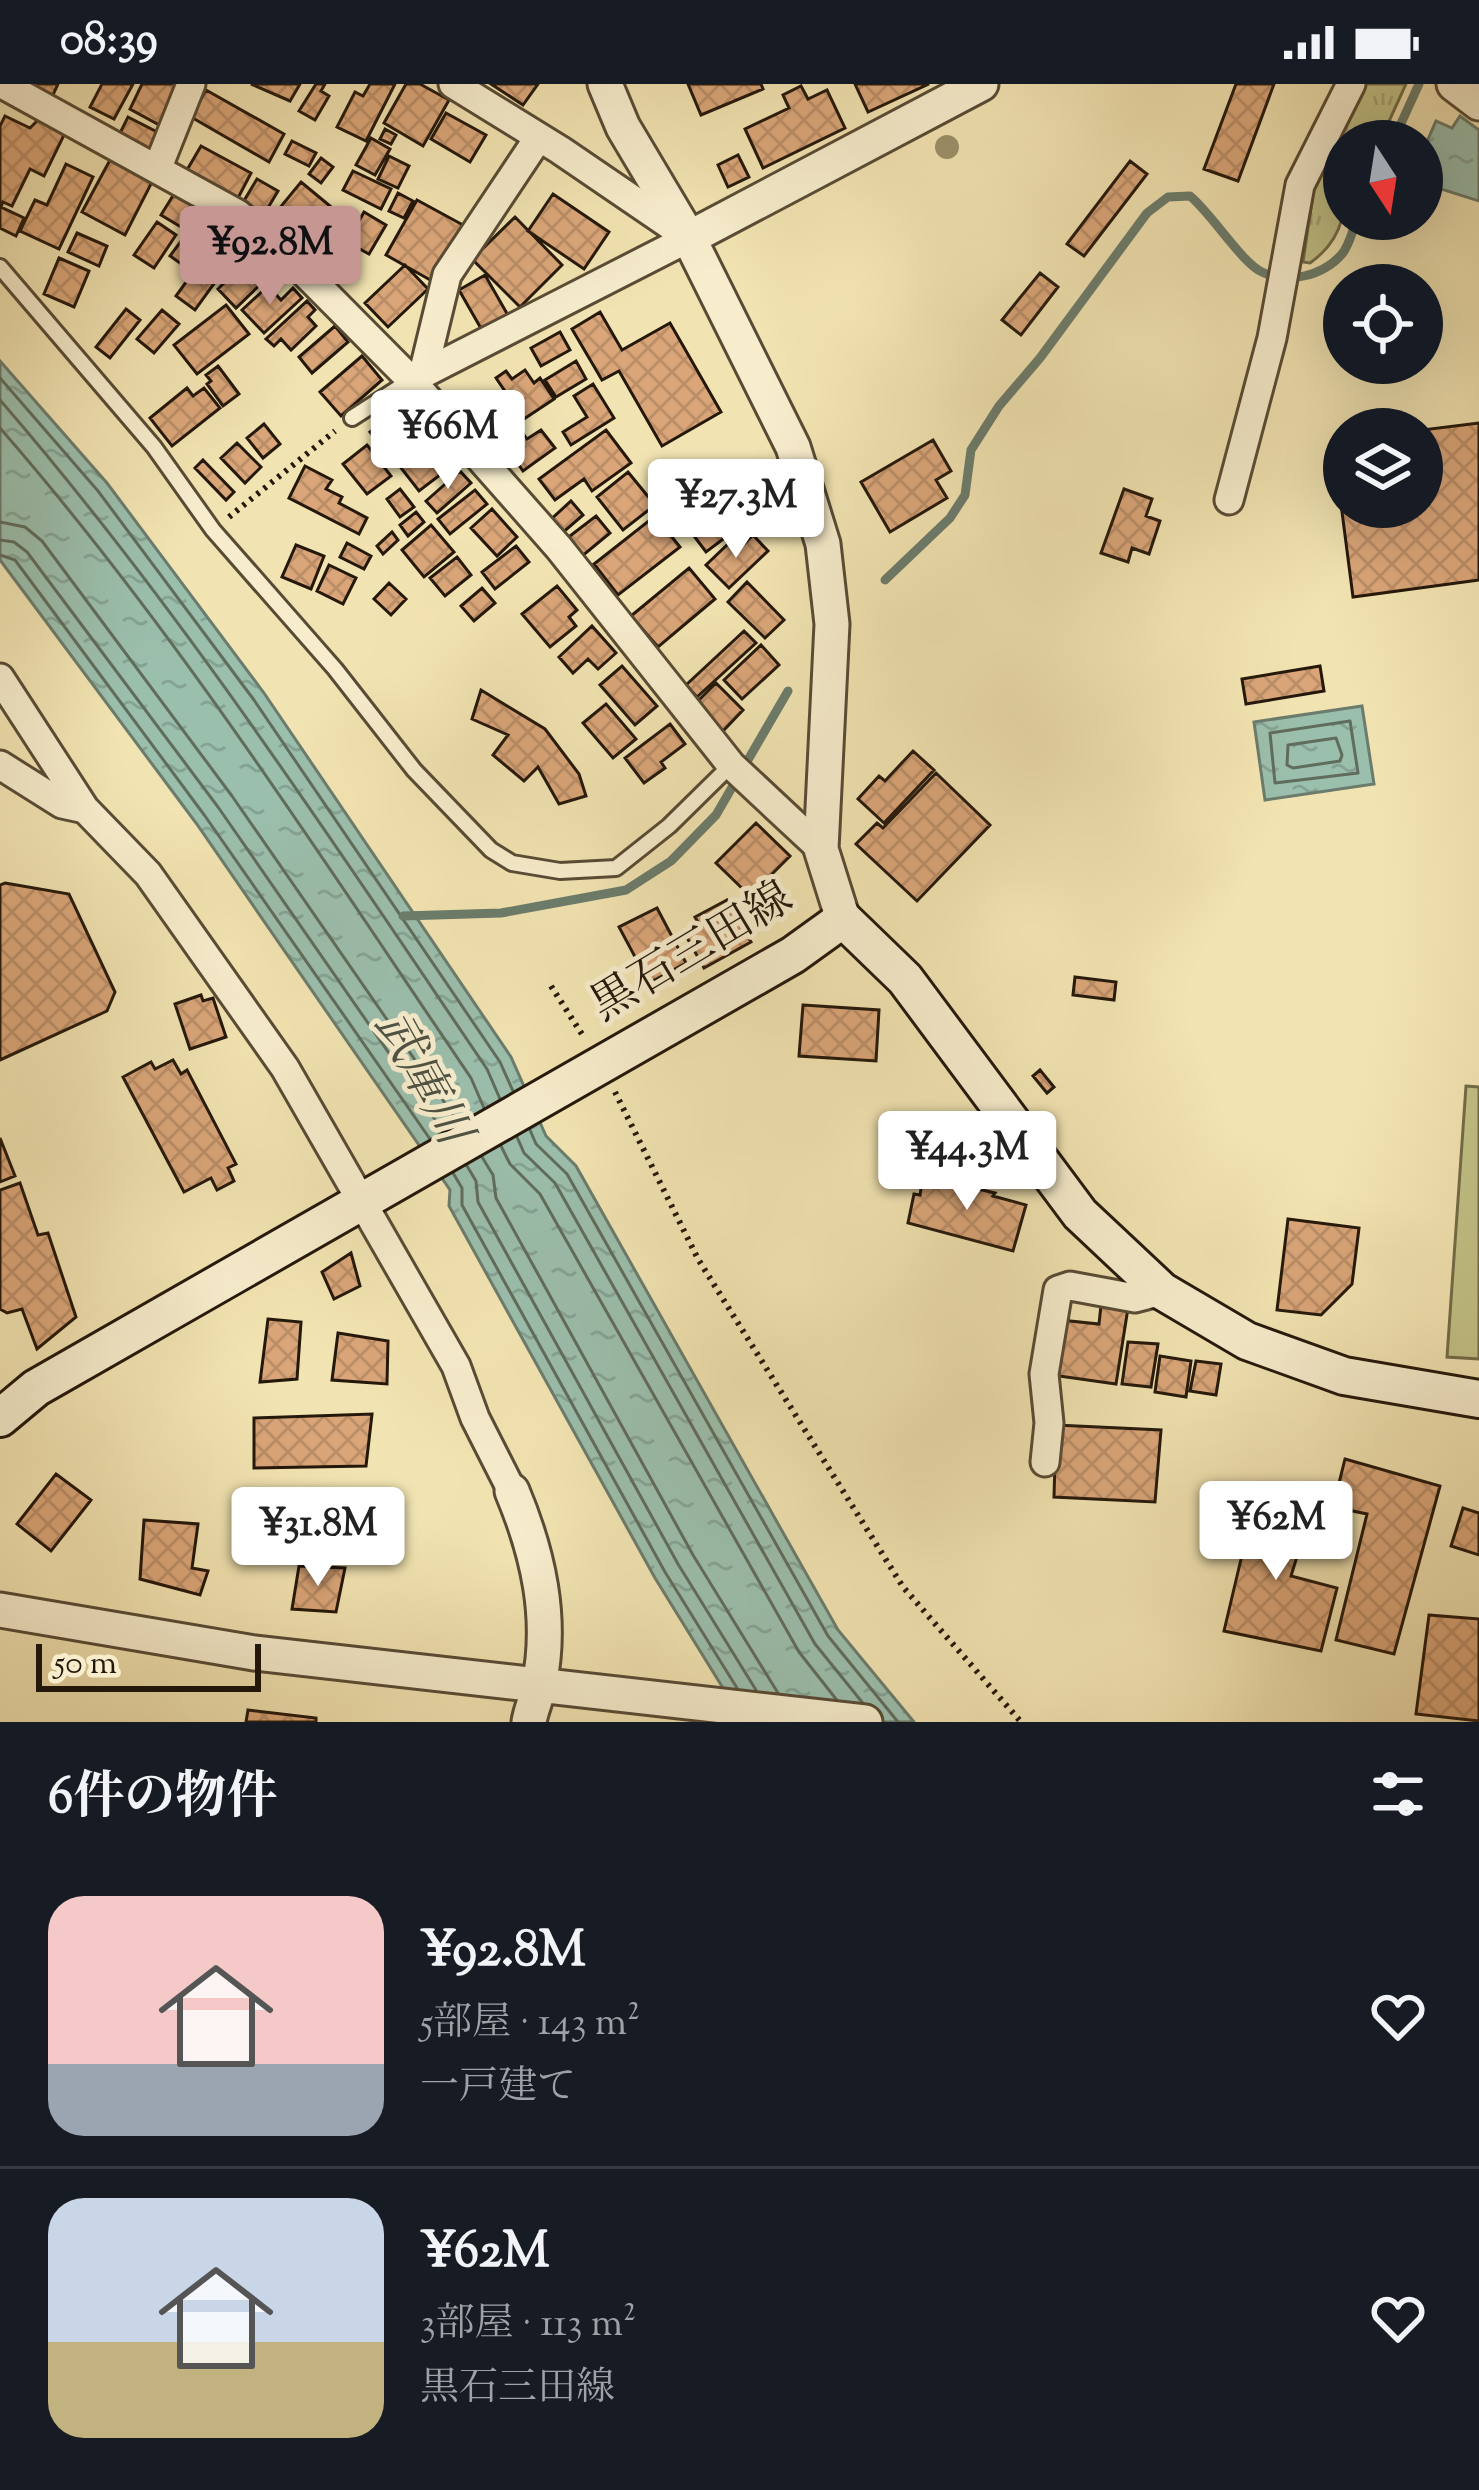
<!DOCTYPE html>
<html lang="ja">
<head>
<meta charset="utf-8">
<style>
  body { margin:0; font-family:"Sorts Mill Goudy","Noto Serif JP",serif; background:#242831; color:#f1f3f6; height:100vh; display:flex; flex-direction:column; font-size:45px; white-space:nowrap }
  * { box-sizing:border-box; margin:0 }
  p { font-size:39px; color:#9ea1a6 }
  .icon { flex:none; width:66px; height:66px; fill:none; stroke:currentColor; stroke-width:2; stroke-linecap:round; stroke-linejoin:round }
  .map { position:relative; height:1638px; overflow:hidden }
  .details { display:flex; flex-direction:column; background:#171b24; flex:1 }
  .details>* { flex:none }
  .needle { width:78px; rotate:168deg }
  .fabs { position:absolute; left:1323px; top:36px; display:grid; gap:24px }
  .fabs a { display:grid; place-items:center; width:120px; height:120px; border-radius:50%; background:#171b24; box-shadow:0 12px 48px #0002; font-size:60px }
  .scale { position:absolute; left:36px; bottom:30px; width:225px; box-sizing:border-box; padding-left:12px; border:6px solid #24180b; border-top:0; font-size:33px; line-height:42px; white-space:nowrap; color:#24180b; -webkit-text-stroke:9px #f7edcd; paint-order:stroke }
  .price { position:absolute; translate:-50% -102px; padding:0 27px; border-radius:12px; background:#fff; color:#222; font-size:39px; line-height:78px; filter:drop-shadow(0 3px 6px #0008) }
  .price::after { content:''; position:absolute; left:50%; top:72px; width:36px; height:27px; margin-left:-18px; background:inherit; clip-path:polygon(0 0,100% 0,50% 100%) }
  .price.current { background:#c59692; color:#111 }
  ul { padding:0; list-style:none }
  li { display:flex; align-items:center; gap:36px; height:300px; padding:0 48px }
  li+li { border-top:3px solid #363941 }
  li span { display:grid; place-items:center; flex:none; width:336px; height:240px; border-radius:36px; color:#555 }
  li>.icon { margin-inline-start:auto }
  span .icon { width:144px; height:144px; fill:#fffc; stroke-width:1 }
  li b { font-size:51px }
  h2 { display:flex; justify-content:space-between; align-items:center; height:144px; padding:0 48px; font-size:51px }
  .status { display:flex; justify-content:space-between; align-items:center; height:84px; padding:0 60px; background:#171b24; direction:ltr }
  .status svg { height:33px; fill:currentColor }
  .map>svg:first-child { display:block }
</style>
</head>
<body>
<div class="status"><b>08:39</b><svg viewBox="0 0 49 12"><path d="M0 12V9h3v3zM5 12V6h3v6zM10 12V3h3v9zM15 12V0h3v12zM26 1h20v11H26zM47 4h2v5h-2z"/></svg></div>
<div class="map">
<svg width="1479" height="1638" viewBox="0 0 1479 1638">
  <defs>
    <pattern id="park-tufts" width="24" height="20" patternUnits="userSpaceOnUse" patternTransform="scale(3)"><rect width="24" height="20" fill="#c2c287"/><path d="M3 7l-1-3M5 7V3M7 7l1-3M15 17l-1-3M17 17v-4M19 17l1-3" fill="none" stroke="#a7a673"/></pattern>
    <pattern id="water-ripples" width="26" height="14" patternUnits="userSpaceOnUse" patternTransform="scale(3)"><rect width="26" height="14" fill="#9bbfad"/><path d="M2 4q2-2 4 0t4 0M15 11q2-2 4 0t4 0" fill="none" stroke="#85a394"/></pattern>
    <pattern id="building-cross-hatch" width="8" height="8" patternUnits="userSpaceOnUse" patternTransform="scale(3)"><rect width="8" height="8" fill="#daa679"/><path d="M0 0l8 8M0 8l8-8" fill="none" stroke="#bb8e67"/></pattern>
  </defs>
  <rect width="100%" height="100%" fill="#f2e4b2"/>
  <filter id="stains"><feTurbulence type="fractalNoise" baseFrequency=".00167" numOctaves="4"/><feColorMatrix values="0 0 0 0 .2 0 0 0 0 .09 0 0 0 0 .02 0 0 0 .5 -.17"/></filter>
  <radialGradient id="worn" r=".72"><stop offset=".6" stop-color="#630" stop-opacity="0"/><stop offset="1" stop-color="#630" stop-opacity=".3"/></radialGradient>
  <!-- park -->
  <path fill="url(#park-tufts)" stroke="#736d49" stroke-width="3" d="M1362,0H1406L1380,57H1344C1344,106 1355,147 1310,179L1303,178L1315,96Z"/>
  <!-- pitch -->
  <path fill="#c2c287" stroke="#736d49" stroke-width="3" d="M1466,1002L1479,1003V1275L1447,1273Z"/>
  <!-- water -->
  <path fill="url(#water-ripples)" stroke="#6b7c6c" stroke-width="3" d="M1460,32L1479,46V117L1422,99V69L1436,37L1452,44Z
    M0,277L107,399L264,609L511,973L546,1052L576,1082L838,1546L914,1638H744L655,1494L449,1122L450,1106L196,739L0,476Z
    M1362,622L1374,700L1265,716L1254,638Z"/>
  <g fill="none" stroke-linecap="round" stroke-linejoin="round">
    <!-- shore -->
    <path stroke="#606c5c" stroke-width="3" d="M0,294L98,407L254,616L500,978L513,1007
      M0,316C181,525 332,757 487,985L500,1015
      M0,344C176,546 321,773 471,994L484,1024
      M0,438L25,443L42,457L232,712L458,1038
      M0,456L14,458L27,468L218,723L443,1047
      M0,471L15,476L205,732L430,1055
      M1350,637L1358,689L1275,699L1270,649Z
      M1336,654L1342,671L1340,677L1293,684L1287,681L1288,661Z
      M530,1046L536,1060L567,1090L828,1552L898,1638
      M517,1053L524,1069L555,1099L815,1560L862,1618
      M501,1062L510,1080L540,1110L799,1568L836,1615
      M482,1073L493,1091L496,1114L693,1471L778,1609
      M467,1082L476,1097L478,1118L678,1480L756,1606
      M453,1089L462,1104V1121L665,1488L737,1604"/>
    <!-- stream -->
    <path stroke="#6b7c6c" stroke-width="9" d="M1393,57L1419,0
      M885,496L950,434L965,411L971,366L999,322L1040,274L1147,129L1168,113L1190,112C1212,130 1242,179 1262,188C1288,201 1324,191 1342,170C1349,162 1353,145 1357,135
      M403,832L501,829L626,806L671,777L716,731L788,607"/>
  </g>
  <!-- building -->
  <path fill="url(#building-cross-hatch)" stroke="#24180b" stroke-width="3" d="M29,0H58L52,13Z
    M102,0H133L114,35L90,23Z
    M142,0H182L161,42L130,25Z
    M251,0H300L290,17Z
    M316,0H325L321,7L329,12L315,36L299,27Z
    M370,0H395L366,57L337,43L355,8L363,12Z
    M406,0H420L449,16L423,62L384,39Z
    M491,0H538L523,21Z
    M688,0H761L763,5L701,31Z
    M855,0H929L868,28Z
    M1236,0H1274L1238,97L1204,85Z
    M801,2L808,15L827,6L845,44L763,84L745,45L789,24L783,11Z
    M206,6L284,50L269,78L191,33Z
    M446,29L486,51L470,78L431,55Z
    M5,32L30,44L38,36L65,49L44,92L30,85L12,122L3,118L1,123L24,134L16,152L0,144V42Z
    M128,33L159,49L150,67L119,51Z
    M385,45L396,51L391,60L380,55Z
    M371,54L390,65L375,91L356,81Z
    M292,57L316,69L309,82L285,70Z
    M201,62L251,89L238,114L187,86Z
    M738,71L749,93L728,103L718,81Z
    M389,72L409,82L398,104L378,95Z
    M321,74L333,83L321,99L309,90Z
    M110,76L152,98L125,151L82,128Z
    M1130,77L1147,90L1084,172L1067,160Z
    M66,80L93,93L59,165L20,147L35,116L47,121Z
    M353,87L391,105L381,125L343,106Z
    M257,95L278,107L263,132L242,120Z
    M301,98L330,122L298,161L269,137Z
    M398,109L413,117L404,134L389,127Z
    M174,110L194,122L181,143L161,131Z
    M553,110L609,148L584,185L528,147Z
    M417,116L463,141L432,197L386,171Z
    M339,124L352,134L321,172L309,162Z
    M364,128L386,141L369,170L347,158Z
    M199,133L216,145L187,184L170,172Z
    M515,133L562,181L520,223L472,175Z
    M157,138L176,151L154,184L134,171Z
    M77,149L107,162L99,182L68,168Z
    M215,158L234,172L195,226L176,212Z
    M254,169L273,188L236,224L218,205Z
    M59,174L89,187L74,223L44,210Z
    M405,181L428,205L388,243L365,219Z
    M1040,189L1058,203L1021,251L1002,236Z
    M485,191L509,233L483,248L459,206Z
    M268,202L281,216L293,204L302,214L264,249L242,226Z
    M307,217L315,226L308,233L316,242L291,266L281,255L274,262L266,255Z
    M226,221L249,250L197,290L174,261Z
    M126,225L140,236L110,274L96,263Z
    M162,226L179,240L154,269L137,255Z
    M600,228L622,266L670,239L721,328L662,362L619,287L602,296L572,245Z
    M335,242L348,258L312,289L299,273Z
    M560,248L570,266L541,282L531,264Z
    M362,272L382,296L341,332L320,308Z
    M576,277L586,295L556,313L545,296Z
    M218,282L239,310L223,322L207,300L211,297L206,291Z
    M525,286L534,299L540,294L554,315L524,335L496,294L506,287L512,295Z
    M593,300L614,334L571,361L563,348L587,333L574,312Z
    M187,304L193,312L204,304L220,324L172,362L150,334Z
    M395,328L404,339L413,332L426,349L393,376L370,348Z
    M1479,339V496L1353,513L1333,358L1344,357V423H1422V346Z
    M264,340L280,360L263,374L247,354Z
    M517,341L527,355L541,346L555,364L523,387L514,374L503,382L488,362Z
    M606,346L631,379L592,407L584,395L555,416L539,395Z
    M431,354L453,381L419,407L398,380Z
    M933,356L951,387L936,396L947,414L890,448L861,398Z
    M237,359L261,383L245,399L221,374Z
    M367,361L391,392L367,410L343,380Z
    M203,376L234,408L226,416L195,384Z
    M305,382L332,396L326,405L342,413L339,419L367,434L359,450L289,414Z
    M460,387L471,399L437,429L426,417Z
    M628,388L655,421L623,446L597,413Z
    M400,405L414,423L400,433L387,415Z
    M1124,405L1152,415L1146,432L1160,437L1149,470L1132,464L1128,478L1101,469Z
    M475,406L487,420L450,450L438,435Z
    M571,417L583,431L560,451L548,438Z
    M737,418L750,435L706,468L694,452Z
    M492,425L517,453L497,472L471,444Z
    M416,428L424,438L408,452L400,441Z
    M596,432L610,449L581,473L566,455Z
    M655,432L680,463L618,511L594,480Z
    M431,441L454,468L424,493L402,466Z
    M392,448L398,456L383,470L377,462Z
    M753,451L768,467L729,504L706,481L729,459L737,467Z
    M347,459L371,472L364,485L340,473Z
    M296,461L324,472L311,505L282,493Z
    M516,462L529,478L495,505L482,488Z
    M457,473L471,491L445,512L430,494Z
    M329,481L356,494L343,520L317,507Z
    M689,484L715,515L658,563L631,532Z
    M747,498L784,536L765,554L728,518Z
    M389,499L406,515L391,531L374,515Z
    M557,502L577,526L569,533L576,542L550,563L522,530Z
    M482,504L495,519L474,537L461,522Z
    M592,542L616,569L598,585L588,575L573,589L559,573Z
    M744,547L756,559L697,613L686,601Z
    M761,561L779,581L742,615L724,596Z
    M622,582L657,622L635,641L600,601Z
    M1320,582L1324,607L1246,620L1242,595Z
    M716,599L743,626L722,648L694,621Z
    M481,606L545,645L579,690L586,712L559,720L538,683L524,697L493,671L508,651L472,635Z
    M606,620L636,655L613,674L583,639Z
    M670,640L685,660L661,678L665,684L644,699L625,674Z
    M913,667L934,686L884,739L858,715L879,692L885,697Z
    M936,689L990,741L917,817L856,760L877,739L883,744Z
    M756,739L790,772L750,812L716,779Z
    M5,799L69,810L115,908L107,927L0,976V801Z
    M727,816L751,858L704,884L685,850L700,842L695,833Z
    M657,824L686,879L649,899L619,843Z
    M1075,893L1116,898L1114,916L1073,911Z
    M201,911L203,917L213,914L226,953L190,965L175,920Z
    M803,921L879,926L876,977L799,972Z
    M173,976L181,990L187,986L236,1080L228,1084L234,1097L217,1106L211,1094L184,1108L123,993L151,978L155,985Z
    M1040,986L1054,1003L1047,1009L1033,992Z
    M0,1054L15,1092L0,1098Z
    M923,1092L995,1109L993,1112L1026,1121L1013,1167L908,1139L914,1110L920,1111Z
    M20,1099L38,1151L48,1149L76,1233L37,1265L22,1225L7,1229L0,1225V1106Z
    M1288,1135L1359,1144L1352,1200L1321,1231L1277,1226Z
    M351,1169L360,1202L334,1215L322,1188Z
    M1101,1221L1128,1224L1116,1300L1052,1291L1060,1236L1099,1240Z
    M268,1235L301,1238L297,1295L260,1298Z
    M338,1249L388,1257L387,1300L332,1296Z
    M1128,1258L1158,1260L1151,1303L1122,1300Z
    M1160,1272L1191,1277L1186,1313L1155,1308Z
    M1196,1277L1221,1280L1216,1311L1190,1307Z
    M372,1330L366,1382L254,1384V1334Z
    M1056,1341L1161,1346L1155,1418L1054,1413Z
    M1345,1375L1440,1402L1394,1570L1336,1556L1367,1430L1333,1423Z
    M56,1390L91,1416L51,1467L17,1440Z
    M1241,1418L1308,1437L1291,1492L1337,1504L1321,1567L1224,1547L1246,1454L1231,1449Z
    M1463,1424L1479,1429V1471L1451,1462Z
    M144,1436L198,1440L192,1484L208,1487L200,1511L140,1495Z
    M299,1482L345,1484L336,1528L292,1525Z
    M1429,1531L1479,1535V1637L1416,1630Z
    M248,1626L316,1634V1638H246Z"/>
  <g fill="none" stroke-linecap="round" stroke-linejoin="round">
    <defs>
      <path id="service" d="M0,183L154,363L213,446L335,585L414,686L491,766L512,779L560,787L616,784L669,742L731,681
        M352,334L411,296"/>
      <path id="minor" d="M2,0L238,130L287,171L411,296L559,464L731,681L821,765
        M158,83L191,0
        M423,290L447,191L539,53
        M411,296L689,154L560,66L453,0
        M1229,416L1272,254L1300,101L1351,0
        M0,594L85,725L148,790L285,984L456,1282L475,1334L512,1407
        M0,681L62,720L85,725
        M1045,1378L1049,1339L1044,1290L1058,1206L1070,1202L1135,1214L1162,1207"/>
      <path id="tertiary" d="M605,0L623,43L689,154L793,363L823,460L832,540L821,765L843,835
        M1454,0L1479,19
        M689,154L981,0
        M512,1407C538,1469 553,1534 539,1601C537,1614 531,1625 529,1638
        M0,1526L254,1569L865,1638"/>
      <path id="secondary" d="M0,1334L36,1304L793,871L843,835L905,895L1080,1130L1162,1207L1247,1257L1344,1292L1479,1315"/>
    </defs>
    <!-- service casing -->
    <use href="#service" stroke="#584b35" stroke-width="20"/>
    <!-- minor casing -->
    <use href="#minor" stroke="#584b35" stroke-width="33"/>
    <!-- tertiary casing -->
    <use href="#tertiary" stroke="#584b35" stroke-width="39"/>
    <!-- secondary casing -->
    <use href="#secondary" stroke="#24180b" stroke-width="42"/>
    <!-- path -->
    <path stroke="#24180b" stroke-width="6" stroke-dasharray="3 6" stroke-linecap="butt" d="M229,433L335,347
      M551,902L585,955
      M615,1008L698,1175L903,1503L1021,1638"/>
    <!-- service -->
    <use href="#service" stroke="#f7edcd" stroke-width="14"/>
    <!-- minor -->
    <use href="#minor" stroke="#f7edcd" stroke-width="27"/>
    <!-- tertiary -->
    <use href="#tertiary" stroke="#f7edcd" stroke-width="33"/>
    <!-- secondary -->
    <use href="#secondary" stroke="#f7edcd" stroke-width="36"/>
  </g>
  <!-- trees -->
  <circle fill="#9b906a" cx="947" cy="63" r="12"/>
  <g text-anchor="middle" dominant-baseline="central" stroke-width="10" stroke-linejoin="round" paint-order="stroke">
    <!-- street labels -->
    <g font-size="45" fill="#24180b" stroke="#f7edcd">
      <text transform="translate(693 870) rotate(-31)">黒石三田線</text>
    </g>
    <!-- water labels -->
    <g font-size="48" font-style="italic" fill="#4e5244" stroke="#f7edcd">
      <text transform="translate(420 995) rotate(61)">武庫川</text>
    </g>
  </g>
  <rect width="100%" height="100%" filter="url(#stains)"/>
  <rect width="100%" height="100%" fill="url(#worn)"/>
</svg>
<div class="fabs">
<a><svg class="needle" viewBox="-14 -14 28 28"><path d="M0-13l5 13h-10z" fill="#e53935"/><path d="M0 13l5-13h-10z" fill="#9ea1a6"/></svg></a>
<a><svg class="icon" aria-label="locate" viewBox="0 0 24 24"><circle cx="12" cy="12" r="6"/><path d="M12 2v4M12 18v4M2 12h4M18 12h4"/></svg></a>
<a><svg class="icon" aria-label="layers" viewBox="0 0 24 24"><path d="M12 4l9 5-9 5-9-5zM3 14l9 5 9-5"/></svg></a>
</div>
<div class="scale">50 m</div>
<b class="price current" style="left:270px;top:224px">¥92.8M</b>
<b class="price" style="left:448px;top:408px">¥66M</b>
<b class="price" style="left:736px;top:477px">¥27.3M</b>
<b class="price" style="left:967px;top:1129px">¥44.3M</b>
<b class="price" style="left:1276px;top:1499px">¥62M</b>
<b class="price" style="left:318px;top:1505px">¥31.8M</b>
</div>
<section class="details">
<h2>6件の物件<svg class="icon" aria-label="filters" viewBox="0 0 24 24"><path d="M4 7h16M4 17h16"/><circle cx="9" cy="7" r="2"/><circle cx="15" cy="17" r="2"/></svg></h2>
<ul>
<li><span style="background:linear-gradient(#f6c9c9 70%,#9aa5b1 0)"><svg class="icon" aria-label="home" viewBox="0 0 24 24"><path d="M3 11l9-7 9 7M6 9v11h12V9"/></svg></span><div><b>¥92.8M</b><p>5部屋 · 143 m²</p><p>一戸建て</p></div><svg class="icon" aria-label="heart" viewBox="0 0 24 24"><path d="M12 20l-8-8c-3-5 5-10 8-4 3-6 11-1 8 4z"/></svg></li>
<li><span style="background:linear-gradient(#c9d6e8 60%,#c2b280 0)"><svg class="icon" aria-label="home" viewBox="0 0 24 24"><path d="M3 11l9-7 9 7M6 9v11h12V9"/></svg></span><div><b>¥62M</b><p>3部屋 · 113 m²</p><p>黒石三田線</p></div><svg class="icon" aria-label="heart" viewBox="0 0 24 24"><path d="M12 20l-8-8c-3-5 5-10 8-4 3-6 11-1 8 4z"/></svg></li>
</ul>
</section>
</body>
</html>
